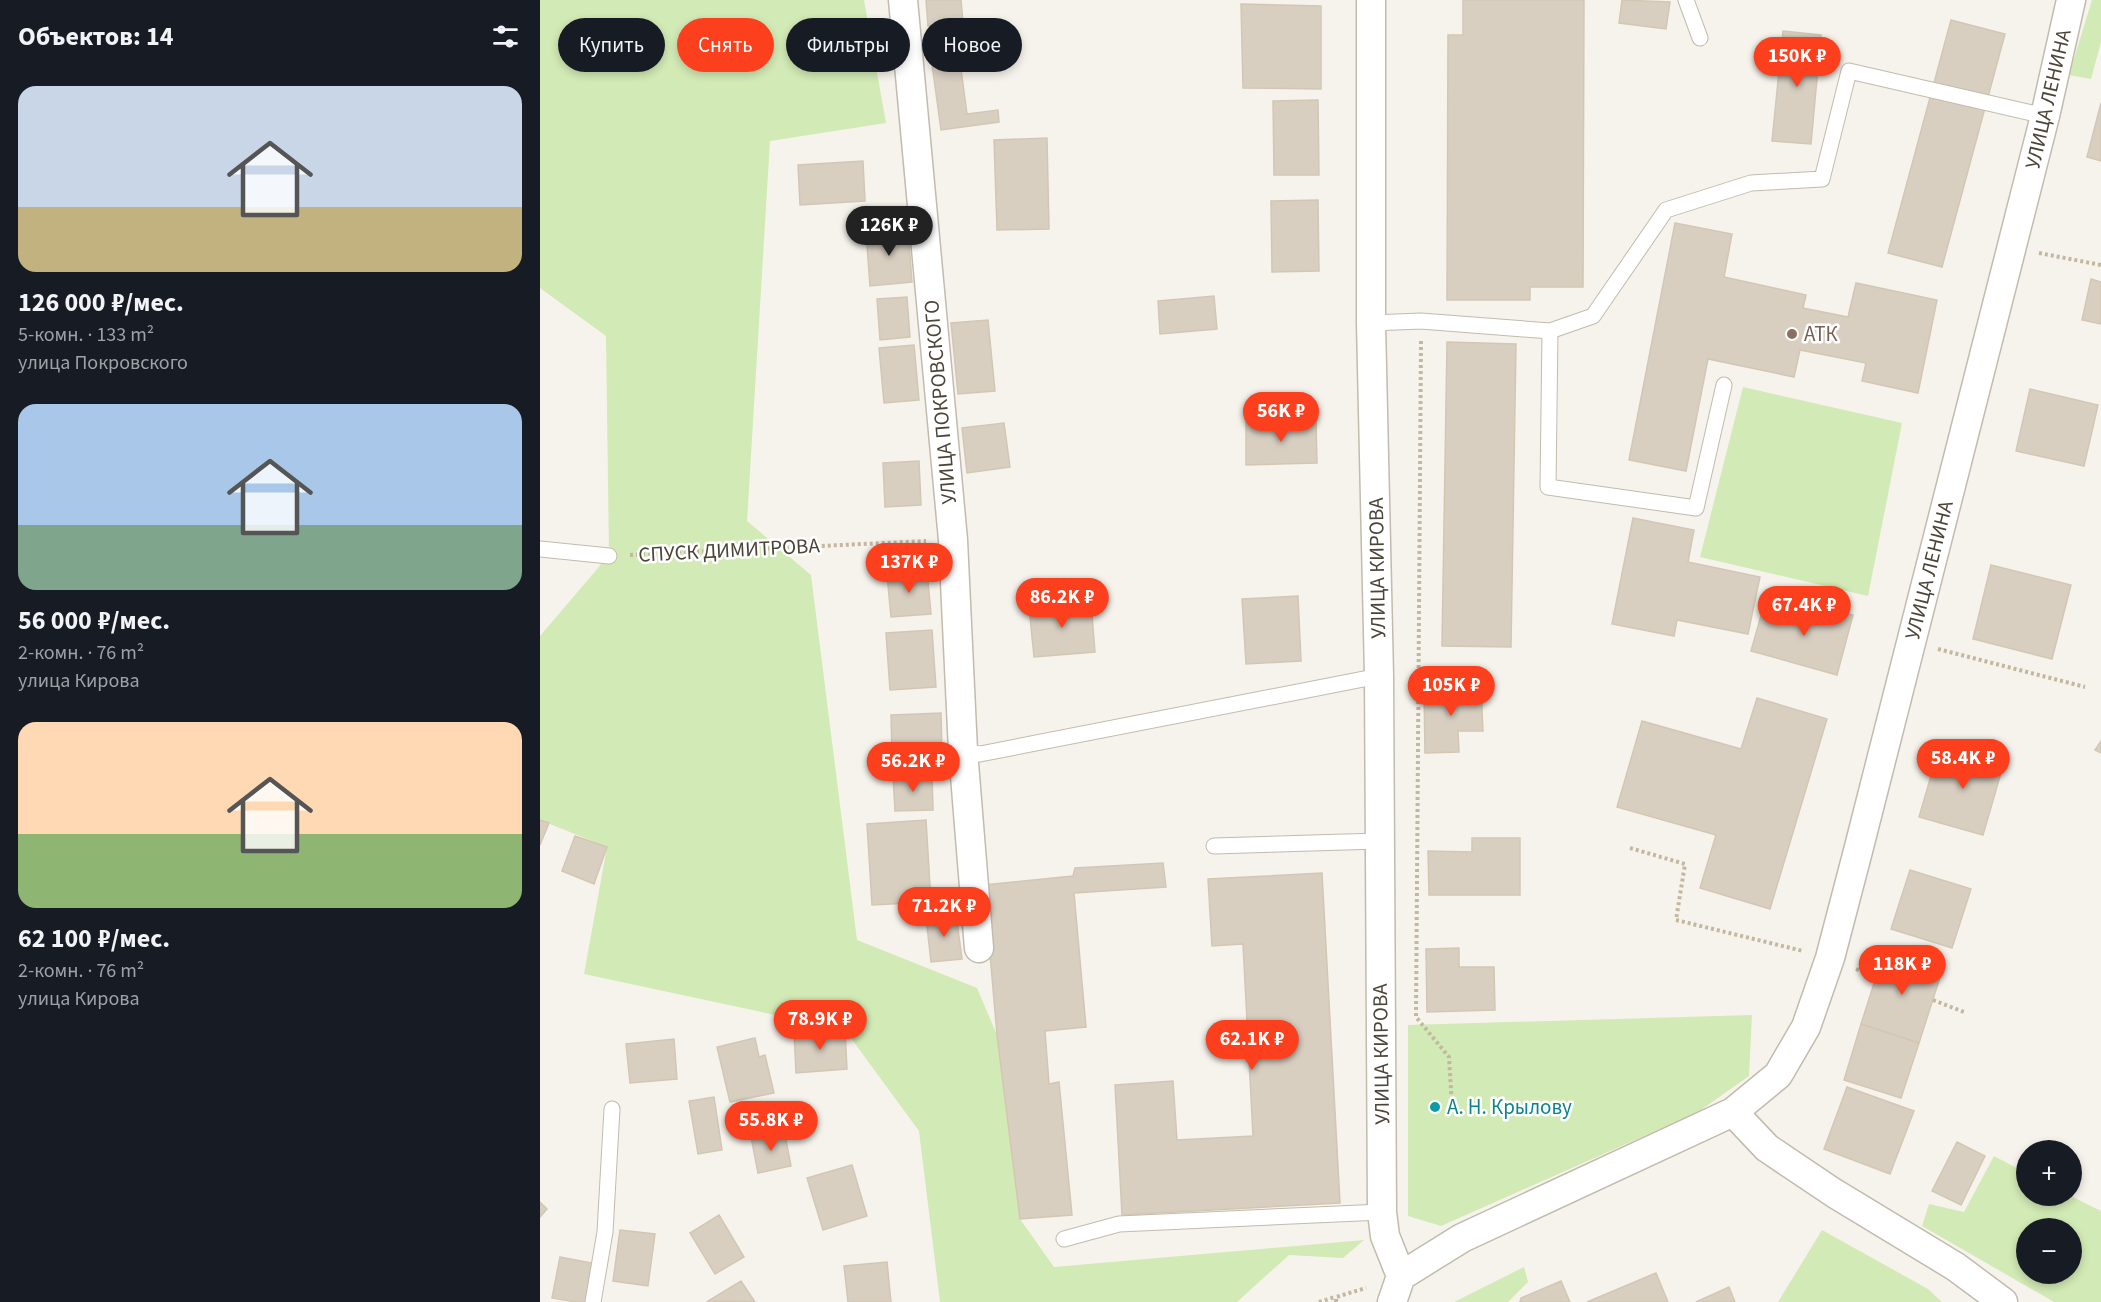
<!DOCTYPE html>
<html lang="ru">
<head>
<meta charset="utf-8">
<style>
  body { margin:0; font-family:"Source Sans 3",sans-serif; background:#242831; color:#f1f3f6; height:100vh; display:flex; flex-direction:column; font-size:22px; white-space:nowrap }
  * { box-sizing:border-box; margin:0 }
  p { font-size:20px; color:#9ea1a6 }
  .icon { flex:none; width:33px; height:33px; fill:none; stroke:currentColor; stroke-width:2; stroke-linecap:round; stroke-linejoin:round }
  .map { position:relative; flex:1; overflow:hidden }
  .panel { display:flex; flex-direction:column; background:#171b24; width:540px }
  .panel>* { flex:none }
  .top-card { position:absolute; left:18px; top:18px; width:570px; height:54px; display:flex; gap:12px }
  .buttons { position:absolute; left:1476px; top:1140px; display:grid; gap:12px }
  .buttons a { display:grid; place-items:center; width:66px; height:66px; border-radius:50%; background:#171b24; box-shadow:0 3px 9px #0003; font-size:30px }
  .price { position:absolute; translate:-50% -51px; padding:0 14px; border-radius:21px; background:#fc3f1d; color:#fff; font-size:20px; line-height:39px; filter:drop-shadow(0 2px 3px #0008) }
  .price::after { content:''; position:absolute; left:50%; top:36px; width:18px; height:14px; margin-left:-9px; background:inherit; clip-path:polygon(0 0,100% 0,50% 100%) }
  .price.selected { background:#222; color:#fff }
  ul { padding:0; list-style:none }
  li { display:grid; align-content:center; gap:12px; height:318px; padding:0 18px }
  li span { display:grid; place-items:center; height:186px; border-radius:18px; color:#555 }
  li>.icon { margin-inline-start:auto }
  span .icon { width:108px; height:108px; fill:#fffc; stroke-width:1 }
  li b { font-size:26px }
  h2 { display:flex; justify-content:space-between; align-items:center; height:72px; padding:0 18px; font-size:26px }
  .pill { padding:0 21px; border-radius:27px; background:#171b24; box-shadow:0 3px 9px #0003; font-size:21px; line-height:54px }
  .pill.selected { background:#fc3f1d; color:#fff }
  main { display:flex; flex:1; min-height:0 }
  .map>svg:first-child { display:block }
</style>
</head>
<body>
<main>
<section class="panel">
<h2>Объектов: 14<svg class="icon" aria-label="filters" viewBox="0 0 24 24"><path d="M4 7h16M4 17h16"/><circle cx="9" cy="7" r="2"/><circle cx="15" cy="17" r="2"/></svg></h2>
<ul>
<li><span style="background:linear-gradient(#c9d6e8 65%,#c2b280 0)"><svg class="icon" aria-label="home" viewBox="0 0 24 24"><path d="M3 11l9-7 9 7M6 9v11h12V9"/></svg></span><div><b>126 000 ₽/мес.</b><p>5-комн. · 133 m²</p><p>улица Покровского</p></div></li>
<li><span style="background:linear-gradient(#a9c7e8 65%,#7fa58c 0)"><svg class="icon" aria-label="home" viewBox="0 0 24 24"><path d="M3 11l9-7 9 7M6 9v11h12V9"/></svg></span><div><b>56 000 ₽/мес.</b><p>2-комн. · 76 m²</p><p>улица Кирова</p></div></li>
<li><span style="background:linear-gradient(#ffd9b3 60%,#8fb573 0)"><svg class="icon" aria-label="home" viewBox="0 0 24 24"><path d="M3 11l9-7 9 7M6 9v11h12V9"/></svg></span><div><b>62 100 ₽/мес.</b><p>2-комн. · 76 m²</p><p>улица Кирова</p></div></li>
</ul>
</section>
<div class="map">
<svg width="1561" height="1302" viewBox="0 0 1561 1302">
  <rect width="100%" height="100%" fill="#f6f3ec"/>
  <!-- green -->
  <path fill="#d2eab5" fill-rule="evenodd" d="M0,0H324L346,123L230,141L207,521L271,575L317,940L437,988L457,1035L480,1219L514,1267L824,1240L803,1258L749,1255L697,1302H400L379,1131L305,1030L44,974L67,847L0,820V636L69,555L66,336L0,288Z
    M1552,0H1561V42L1551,79L1529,75Z
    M1203,387L1362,423L1328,596L1160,557Z
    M1212,1015L1209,1076L1158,1112L901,1226L868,1216V1025Z
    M1454,1156L1486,1173V1196H1531L1561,1211V1302H1514L1382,1226L1389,1204L1424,1212ZM1486,1228H1532V1274H1486Z
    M1282,1230L1388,1289L1402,1302H1238Z
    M984,1267L988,1282L968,1302H914Z"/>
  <!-- building -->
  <path fill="#d8cfc1" stroke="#d3c7b4" stroke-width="1.5" d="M386,0H421L423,23L388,26Z
    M923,0H1044L1043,287H990V300H907L908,35H923Z
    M1082,0L1130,2L1126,29L1079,23Z
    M701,4L781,6V89L703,88Z
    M1411,20L1465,34L1402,267L1348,253Z
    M1243,31L1281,35L1271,144L1232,141Z
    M419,54L427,114L458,110L459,122L401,130L391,57Z
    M778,100L779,175H734L733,101Z
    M1561,103V161L1547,157Z
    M507,138L509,229L457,230L454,140Z
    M323,161L325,201L260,205L258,165Z
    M778,200L779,271L732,272L731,201Z
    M1135,223L1192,234L1184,277L1266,295L1263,308L1308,317L1316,283L1397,300L1378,393L1322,381L1326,363L1260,350L1254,377L1168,359L1146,471L1089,460Z
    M368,229L372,282L330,286L326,232Z
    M1551,279L1561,282V324L1542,320Z
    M674,296L677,329L620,334L618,301Z
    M367,297L370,337L340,340L337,299Z
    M448,320L455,391L418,394L411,323Z
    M907,342L976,344L971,647L902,646Z
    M374,345L379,400L344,403L339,348Z
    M1490,389L1558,405L1544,466L1476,451Z
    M776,421L777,463L706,465V422Z
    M464,423L470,467L427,473L422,428Z
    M379,461L381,505L345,507L343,463Z
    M1093,518L1154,530L1148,562L1220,577L1208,634L1137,620L1134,636L1072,624Z
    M1451,565L1531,585L1512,659L1433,639Z
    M387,571L391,614L351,617L347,575Z
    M758,596L761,661L706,664L702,599Z
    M551,602L555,652L494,657L489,607Z
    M1264,602L1313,615L1297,675L1211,651L1224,605L1260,616Z
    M392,630L396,687L350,690L346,633Z
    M941,688L943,731H918L919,752L885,753L884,689Z
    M1217,698L1287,719L1230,909L1160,888L1176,835L1077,807L1102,721L1201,749Z
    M401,713L402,755L352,756L351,715Z
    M1561,741V753L1555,750Z
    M1445,745L1467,752L1443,835L1379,817L1398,752L1439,764Z
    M392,774L393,810L355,811L353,776Z
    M0,820L9,823L0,845Z
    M386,820L391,902L332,905L327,824Z
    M35,836L67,847L54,884L22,871Z
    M932,838H980V895H889L888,851L932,852Z
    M623,863L626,887L534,893L546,1027L505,1031L509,1084L519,1082L532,1215L480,1219L457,1035L444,885L533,876L535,868Z
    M1370,870L1431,889L1412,948L1351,929Z
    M782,873L800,1203L582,1215L575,1085L633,1081L637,1140L713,1136L703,944L672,946L668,879Z
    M416,914L422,959L391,962L386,918Z
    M919,948V967H954L955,1010L887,1012L886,949Z
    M1345,949L1403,968L1379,1043L1321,1024Z
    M1321,1024L1379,1043L1361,1098L1304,1080Z
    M305,1030L307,1069L256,1073L254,1033Z
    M215,1038L219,1057L225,1055L234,1093L190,1102L177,1047Z
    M134,1039L137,1079L90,1083L86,1044Z
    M1307,1087L1374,1111L1350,1174L1284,1149Z
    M174,1097L182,1150L158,1154L149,1101Z
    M244,1130L251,1166L218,1173L211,1137Z
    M1417,1142L1445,1156L1421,1205L1392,1191Z
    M312,1165L327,1216L283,1230L267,1178Z
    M0,1202L7,1209L0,1217Z
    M179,1215L204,1257L175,1274L150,1233Z
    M80,1230L115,1234L108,1286L73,1281Z
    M20,1257L57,1264L50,1302H36L12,1298Z
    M347,1262L351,1302H308L304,1266Z
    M1116,1273L1128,1302H1047Z
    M201,1281L215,1302L168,1301Z
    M1021,1281L1030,1302H980L981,1298Z
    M1189,1287L1195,1302H1156Z"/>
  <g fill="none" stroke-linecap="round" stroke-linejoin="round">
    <defs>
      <path id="lane" d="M1146,0L1160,38
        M831,323L881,321L1010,331L1053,316L1126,210L1211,183L1282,179L1309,71L1505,116
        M1010,331L1008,487L1156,508L1184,385
        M0,549L69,556
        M423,751L440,754L839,676
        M674,846L839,841
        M524,1239L579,1224L842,1212
        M53,1302L65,1232L72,1109"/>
      <path id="street" d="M363,0L413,540L423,751L439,948
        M831,0V323L839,676L842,1212L845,1236L861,1276
        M1193,1112L1227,1148L1294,1193L1416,1267L1463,1302
        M852,1302L861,1276L922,1238L1193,1112L1238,1075L1266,1027L1290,958L1318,851L1505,116L1531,0"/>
    </defs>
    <!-- lane casing -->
    <use href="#lane" stroke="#c2bbae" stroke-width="17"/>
    <!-- street casing -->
    <use href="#street" stroke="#c2bbae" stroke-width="31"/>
    <!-- path -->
    <path stroke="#c4b79f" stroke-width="4" stroke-dasharray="3 3" stroke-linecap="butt" d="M1499,253L1561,265
      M881,341L876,1017L909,1057L912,1106
      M90,555L386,541
      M1398,649L1545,687
      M1090,848L1145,864L1136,920L1263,951
      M1316,969L1336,977
      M1393,1000L1424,1012
      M779,1302L795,1297
      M796,1302V1297L826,1288"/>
    <!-- lane -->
    <use href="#lane" stroke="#fff" stroke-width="15"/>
    <!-- street -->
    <use href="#street" stroke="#fff" stroke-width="28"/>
  </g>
  <!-- markers -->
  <circle fill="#8d6e63" stroke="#fff" stroke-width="2" cx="1252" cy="334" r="6"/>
  <circle fill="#0f9aa8" stroke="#fff" stroke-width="2" cx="895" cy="1107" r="6"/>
  <g text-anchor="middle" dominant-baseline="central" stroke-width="5" stroke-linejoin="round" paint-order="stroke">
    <!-- street labels -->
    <g font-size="21" fill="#4b4439" stroke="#fff">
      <text transform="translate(1508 99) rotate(-77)">УЛИЦА ЛЕНИНА</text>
      <text transform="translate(400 402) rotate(-95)">УЛИЦА ПОКРОВСКОГО</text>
      <text transform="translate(189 550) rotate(-3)">СПУСК ДИМИТРОВА</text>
      <text transform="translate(837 568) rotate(-91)">УЛИЦА КИРОВА</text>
      <text transform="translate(1389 570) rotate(-76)">УЛИЦА ЛЕНИНА</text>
      <text transform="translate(841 1054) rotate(-91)">УЛИЦА КИРОВА</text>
    </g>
    <!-- education labels -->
    <g font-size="21" fill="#785e54" stroke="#fff" text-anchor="start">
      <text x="1264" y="334">АТК</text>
    </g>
    <!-- culture labels -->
    <g font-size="21" fill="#0d838f" stroke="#fff" text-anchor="start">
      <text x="907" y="1107">А. Н. Крылову</text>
    </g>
  </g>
</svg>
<div class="buttons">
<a>+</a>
<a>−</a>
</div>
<b class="price" style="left:1257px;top:88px">150K ₽</b>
<b class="price selected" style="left:349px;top:257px">126K ₽</b>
<b class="price" style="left:741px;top:443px">56K ₽</b>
<b class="price" style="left:369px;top:594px">137K ₽</b>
<b class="price" style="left:522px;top:629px">86.2K ₽</b>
<b class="price" style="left:1264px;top:637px">67.4K ₽</b>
<b class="price" style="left:911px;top:717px">105K ₽</b>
<b class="price" style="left:1423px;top:790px">58.4K ₽</b>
<b class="price" style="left:373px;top:793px">56.2K ₽</b>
<b class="price" style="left:404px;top:938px">71.2K ₽</b>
<b class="price" style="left:1362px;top:996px">118K ₽</b>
<b class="price" style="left:280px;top:1051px">78.9K ₽</b>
<b class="price" style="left:712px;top:1071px">62.1K ₽</b>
<b class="price" style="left:231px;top:1152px">55.8K ₽</b>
<div class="top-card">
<a class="pill">Купить</a>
<a class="pill selected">Снять</a>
<a class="pill">Фильтры</a>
<a class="pill">Новое</a>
</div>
</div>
</main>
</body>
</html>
